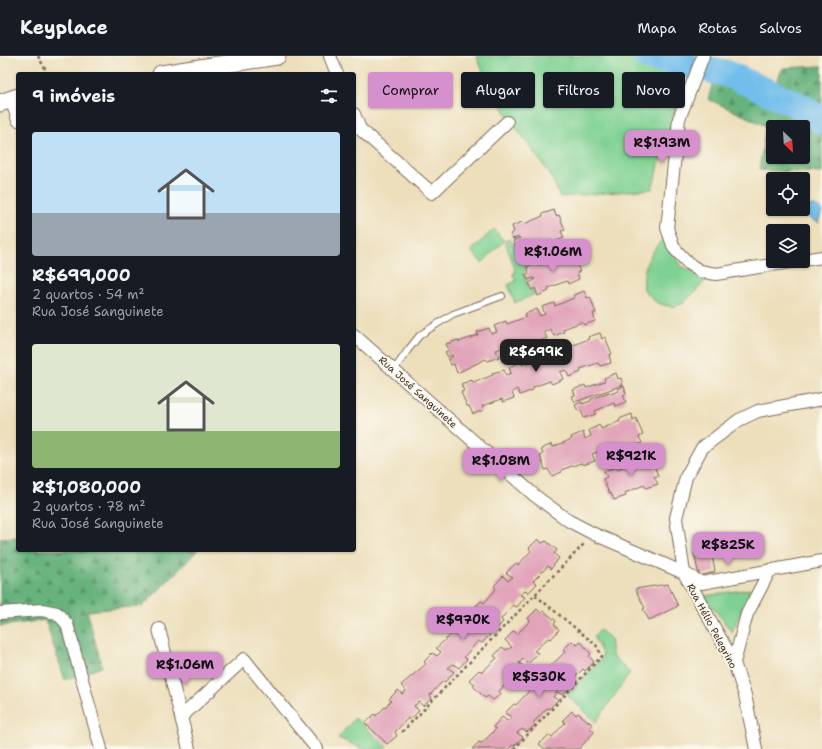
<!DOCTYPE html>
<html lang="pt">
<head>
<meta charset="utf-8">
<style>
  body { margin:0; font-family:"Shantell Sans",sans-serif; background:#20242c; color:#f1f3f6; height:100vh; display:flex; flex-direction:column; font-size:15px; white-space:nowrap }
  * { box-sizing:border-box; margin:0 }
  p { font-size:13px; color:#9ea1a6 }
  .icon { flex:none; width:22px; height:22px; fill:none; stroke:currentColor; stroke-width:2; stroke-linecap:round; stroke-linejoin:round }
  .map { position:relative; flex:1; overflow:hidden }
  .details { position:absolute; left:16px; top:16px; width:340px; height:480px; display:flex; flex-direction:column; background:#171b24; border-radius:4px; box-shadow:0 1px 3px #0004 }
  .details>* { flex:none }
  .guide { position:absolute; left:368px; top:16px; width:380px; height:36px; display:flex; gap:8px }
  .needle { width:26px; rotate:155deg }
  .controls { position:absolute; left:766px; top:64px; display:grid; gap:8px }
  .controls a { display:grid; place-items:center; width:44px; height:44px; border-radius:4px; background:#171b24; box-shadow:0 1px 3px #0004; font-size:20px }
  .price { position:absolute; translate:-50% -34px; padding:0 9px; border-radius:8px; background:#d690ce; color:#111; font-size:13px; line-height:26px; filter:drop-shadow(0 1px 2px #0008) }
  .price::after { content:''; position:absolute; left:50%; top:24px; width:12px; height:9px; margin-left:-6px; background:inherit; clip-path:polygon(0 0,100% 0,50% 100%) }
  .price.current { background:#222; color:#fff }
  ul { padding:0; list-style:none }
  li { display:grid; align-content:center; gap:8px; height:212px; padding:0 16px }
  li span { display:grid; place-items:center; height:124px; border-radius:4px; color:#555 }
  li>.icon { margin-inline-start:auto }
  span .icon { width:72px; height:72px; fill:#fffc; stroke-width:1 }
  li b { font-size:17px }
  h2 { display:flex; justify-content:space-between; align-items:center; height:48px; padding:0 16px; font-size:17px }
  .pill { padding:0 14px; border-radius:4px; background:#171b24; box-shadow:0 1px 3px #0004; font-size:14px; line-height:36px }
  .pill.current { background:#d690ce; color:#111 }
  header { display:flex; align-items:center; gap:24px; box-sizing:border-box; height:56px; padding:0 20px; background:#171b24; border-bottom:1px solid #363941 }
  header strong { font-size:19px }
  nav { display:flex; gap:22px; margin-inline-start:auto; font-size:14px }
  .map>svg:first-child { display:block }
</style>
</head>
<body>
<header>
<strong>Keyplace</strong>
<nav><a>Mapa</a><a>Rotas</a><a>Salvos</a></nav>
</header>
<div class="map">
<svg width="822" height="693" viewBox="0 0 822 693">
  <defs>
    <pattern id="forest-firs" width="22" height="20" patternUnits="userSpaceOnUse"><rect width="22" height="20" fill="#67b37d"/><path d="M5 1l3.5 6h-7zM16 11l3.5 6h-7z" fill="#569266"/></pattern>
  </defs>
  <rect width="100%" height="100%" fill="#fbf7ec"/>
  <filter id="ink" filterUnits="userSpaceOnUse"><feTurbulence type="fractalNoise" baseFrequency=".025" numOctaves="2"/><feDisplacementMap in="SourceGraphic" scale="8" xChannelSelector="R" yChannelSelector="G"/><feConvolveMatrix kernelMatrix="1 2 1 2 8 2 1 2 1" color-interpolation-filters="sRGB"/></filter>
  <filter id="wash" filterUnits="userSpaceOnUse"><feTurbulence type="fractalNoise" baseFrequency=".012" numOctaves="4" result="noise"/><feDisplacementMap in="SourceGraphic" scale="16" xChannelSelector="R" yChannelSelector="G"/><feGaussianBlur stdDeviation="0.9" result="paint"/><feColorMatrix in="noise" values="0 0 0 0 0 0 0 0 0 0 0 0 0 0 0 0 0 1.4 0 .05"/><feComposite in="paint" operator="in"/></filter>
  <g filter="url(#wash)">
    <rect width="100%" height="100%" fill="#eddfbc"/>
    <!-- green -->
    <path fill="#7fd193" stroke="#5d7e58" d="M476,0H691L652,133L560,141L551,120L508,60L492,35Z
      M494,173L504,185L482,207L471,195Z
      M664,181L682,211L710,220L684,247L672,251L657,247L644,234C642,208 649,201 664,181Z
      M510,183L517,195H520L523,200L536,194L535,193L541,190L543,195L550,192L551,196L525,208L526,214L523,216L530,235L534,234L535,238L515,247L508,229L516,225L513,219L515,214L505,185Z
      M750,533L732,576L704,540Z
      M600,574L610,582L612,599L630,617L596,666L567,639L602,602L603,599L593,580Z
      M355,662L387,691L385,693H364L338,682Z"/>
    <!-- forest -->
    <path fill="url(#forest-firs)" stroke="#516e4e" fill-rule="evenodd" d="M822,10V117L759,114L766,70L708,43L717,12L775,29L783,12ZM773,71H803V101H773Z
      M18,481V494H198L143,550L87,555L102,611L65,624L45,564L0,570V482Z"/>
    <!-- water -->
    <path fill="#71bdeb" stroke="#567484" d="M812,149L822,154L818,167L806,160L790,162V153H803V150L807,153Z"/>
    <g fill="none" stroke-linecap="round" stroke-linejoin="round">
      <!-- river -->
      <path stroke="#71bdeb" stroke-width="27" d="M647,0L686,9
        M711,14L728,18L800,50L822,65"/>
    </g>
    <g id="blocks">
      <!-- building -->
      <path fill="#e1a4b9" d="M554,154L556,160L559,159L565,174L561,175L564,182L553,186L552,184L533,192L534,194L523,198L520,192L517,193L513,185L520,182L519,181L513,183L510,178L514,176L512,170L522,166L524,168L543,160L542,158Z
        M569,194L571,201L574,200L580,216H577L579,223L568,228L567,225L548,232L549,235L538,240L535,232L532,234L529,227L535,224L534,222L528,224L525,219L529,217L527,211L538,206L539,209L558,202V198Z
        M584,235L587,242L590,241L596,257H593L595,265L584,269L582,266L563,273L564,276L554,280L550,273L544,276L547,282L536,287L535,284L515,292L516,294L506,298L502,292L496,294L499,301L488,305L486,303L457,317L454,308L451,309L448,303L453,301L452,299L448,301L445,296L449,294L446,288L458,284L459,286L478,279L477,276L489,272L491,278L497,276L494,270L506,265L507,268L526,261L525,258L537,253L540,260L545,258L542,251L554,247L555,250L574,242V239Z
        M600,277L602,283L605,281L612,298L609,299L611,307L600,310L598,307L580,313L581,316L569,321L566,314L560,316L563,323L552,328L550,325L533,331V334L520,339L517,333L512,336L514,342L503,346L502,343L482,350L484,354L473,358L469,350H467L461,336L464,335L461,328L472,324L473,327L493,319L492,317L504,314L506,319L511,317L509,311L521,306L522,309L541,302L540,300L552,295L554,301L560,299L558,292L570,287L571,290L589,283L588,281Z
        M616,317L618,323L621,322L623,329L575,346L572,340L575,339L573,334L585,329L586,332L605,325L604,322Z
        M624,330L626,338L623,339L626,346L615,350L614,347L595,355L596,358L584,362L581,354L578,355L575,349L582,346V348L591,345V343L609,336L610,338L619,335L618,333Z
        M632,358L633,364L636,362L643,379L639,381L642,387L626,394L624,390L609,396L610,398L600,403L597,396L592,398L595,405L583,409L581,407L561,414L562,416L552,420L548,413L545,414L540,400L543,398L541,393L552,388L553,391L572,383L571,381L583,376L585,383L591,380L589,374L600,369L601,373L620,365L619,363Z
        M647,399L649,406L652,404L658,420L654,421L658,428L646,432L644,429L625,437L626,440L614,444L611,437H609L603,423L607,421L604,415L616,411L617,413L636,406V403Z
        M538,483L542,487L546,485L557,494L554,498L559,502L551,513L548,510L533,525L537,528L528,537L526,534L520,539L525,541L517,551L513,549L501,563L503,566L495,574L488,570L484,574L490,579L482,587L478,585L464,601L467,603L459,612L453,608L448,612L454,616L445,626L443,625L430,639L432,642L423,650L419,646L414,650L419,655L409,664L408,662L395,676L397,680L387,688L365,667L375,658L376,660L391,645L389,643L398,634L402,638L406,635L401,629L426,608L424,606L432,597L437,600L441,596L436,592L461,570L459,568L468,558L472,563L476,558L471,555L481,545L484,547L496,533L494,530L503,520L508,525L513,521L506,517L516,507L518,509L531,495L529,492Z
        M711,493L715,516L699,520L694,496Z
        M668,528L678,550L649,564L643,553L645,552L635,533Z
        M537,553L541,557L544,555L556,565L554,568L559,574L551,583L548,582L534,595L538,597L528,608L523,603L519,607L525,611L516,622L514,620L499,635L501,638L493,644L488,640L485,642L473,630L475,628L469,624L479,614L482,616L497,602L494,600L502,591L506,594L512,591L505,584L514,575L517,578L530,565L528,562Z
        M572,585L577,589L581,586L591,598L589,600L594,606L585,615L583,613L568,628L571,630L563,639L557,636L553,641L558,644L549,653L547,652L533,667L535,669L527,676L522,673L517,677L523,681L514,690L513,689L509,693H472L479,686L482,687L496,673L493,671L502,661L507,665L512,661L505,657L514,648L516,649L530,634L528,632L536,624L541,627L546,623L540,620L565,596L563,594Z
        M572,655L576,659L578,657L593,669L589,671L594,676L579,693H545L539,688L549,679L552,681L565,667L563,664Z"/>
    </g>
  </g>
  <g filter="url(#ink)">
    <use href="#blocks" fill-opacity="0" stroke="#796955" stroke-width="1"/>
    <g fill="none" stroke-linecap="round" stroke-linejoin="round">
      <defs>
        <path id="lane" d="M394,314L408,294L420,279L453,258L502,240"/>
        <path id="street" d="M330,0L337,18
          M703,0L679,63L667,172L674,192L689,208L700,215L716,218L796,205
          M11,43L18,64
          M354,58L360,73L432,137L507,66
          M803,204L822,201
          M354,279L534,439L569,465L594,478L684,517L702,527L822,505
          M0,557L42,554L57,557L67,568L101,693
          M159,573L189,693
          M734,607L747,558L770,514
          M181,661L244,603L317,693
          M756,693L745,639L734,607L684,517L676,462L686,421L702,392L739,364L758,355L822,343"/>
        <path id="secondary" d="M161,18L277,0
          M0,47L18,41"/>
      </defs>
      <!-- lane casing -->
      <use href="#lane" stroke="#796955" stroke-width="8"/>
      <!-- street casing -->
      <use href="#street" stroke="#796955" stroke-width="14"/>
      <!-- secondary casing -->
      <use href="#secondary" stroke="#796955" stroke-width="19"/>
      <!-- path -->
      <path stroke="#796955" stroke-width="2.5" stroke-dasharray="3 3" stroke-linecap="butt" d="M38,0L48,18
        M402,676L585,487
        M514,693L602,600L596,589L535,539"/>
      <!-- lane -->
      <use href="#lane" stroke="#fff" stroke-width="6"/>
      <!-- street -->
      <use href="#street" stroke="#fff" stroke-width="12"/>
      <!-- secondary -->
      <use href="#secondary" stroke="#fff" stroke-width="17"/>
    </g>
  </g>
  <g text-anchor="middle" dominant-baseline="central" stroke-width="3.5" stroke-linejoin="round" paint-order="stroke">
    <!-- street labels -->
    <g font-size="10" fill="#3b2a1e" stroke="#fbf7ec">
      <text transform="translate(418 336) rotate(42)">Rua José Sanguinete</text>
      <text transform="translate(712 570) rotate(62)">Rua Hélio Pelegrino</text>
    </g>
  </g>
</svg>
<div class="controls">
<a><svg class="needle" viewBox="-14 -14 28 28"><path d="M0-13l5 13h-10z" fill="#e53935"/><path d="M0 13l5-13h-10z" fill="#9ea1a6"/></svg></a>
<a><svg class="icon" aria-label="locate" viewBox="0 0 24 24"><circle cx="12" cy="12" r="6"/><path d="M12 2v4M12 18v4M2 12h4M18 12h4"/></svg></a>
<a><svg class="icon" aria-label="layers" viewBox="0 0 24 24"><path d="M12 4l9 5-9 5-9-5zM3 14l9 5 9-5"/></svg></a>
</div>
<b class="price" style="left:662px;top:108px">R$1.93M</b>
<b class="price" style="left:553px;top:217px">R$1.06M</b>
<b class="price current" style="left:536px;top:317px">R$699K</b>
<b class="price" style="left:631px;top:421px">R$921K</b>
<b class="price" style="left:501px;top:426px">R$1.08M</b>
<b class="price" style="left:728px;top:510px">R$825K</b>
<b class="price" style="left:463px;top:585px">R$970K</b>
<b class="price" style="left:185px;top:630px">R$1.06M</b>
<b class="price" style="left:539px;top:642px">R$530K</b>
<div class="guide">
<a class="pill current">Comprar</a>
<a class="pill">Alugar</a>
<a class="pill">Filtros</a>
<a class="pill">Novo</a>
</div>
<section class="details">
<h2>9 imóveis<svg class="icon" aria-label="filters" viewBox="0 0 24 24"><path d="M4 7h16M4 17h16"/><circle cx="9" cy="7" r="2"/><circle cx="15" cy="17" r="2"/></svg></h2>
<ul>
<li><span style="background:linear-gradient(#bfe0f5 65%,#9aa5b1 0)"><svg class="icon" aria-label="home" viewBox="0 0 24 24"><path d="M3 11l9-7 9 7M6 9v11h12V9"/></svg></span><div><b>R$699,000</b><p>2 quartos · 54 m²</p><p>Rua José Sanguinete</p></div></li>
<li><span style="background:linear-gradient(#dfe7d0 70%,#8fb573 0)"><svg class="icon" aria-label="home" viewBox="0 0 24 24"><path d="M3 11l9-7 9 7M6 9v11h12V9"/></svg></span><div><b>R$1,080,000</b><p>2 quartos · 78 m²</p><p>Rua José Sanguinete</p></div></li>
</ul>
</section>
</div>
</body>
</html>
